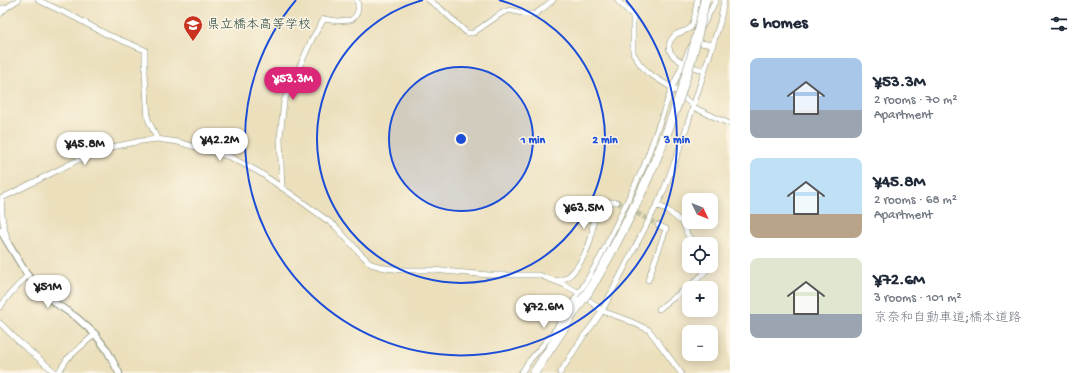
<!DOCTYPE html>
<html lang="en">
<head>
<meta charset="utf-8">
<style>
  body { margin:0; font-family:"Gochi Hand","Klee One",sans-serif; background:#f2f2f3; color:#1f2937; height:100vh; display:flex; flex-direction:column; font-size:15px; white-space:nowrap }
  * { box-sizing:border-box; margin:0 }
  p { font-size:13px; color:#747a83 }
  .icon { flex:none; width:22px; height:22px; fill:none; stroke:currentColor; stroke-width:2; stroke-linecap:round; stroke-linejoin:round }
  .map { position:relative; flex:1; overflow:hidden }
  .panel { display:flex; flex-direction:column; background:#fff; width:360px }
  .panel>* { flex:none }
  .needle { width:26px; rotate:133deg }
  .fabs { position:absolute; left:682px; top:193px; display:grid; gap:8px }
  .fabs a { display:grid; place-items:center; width:36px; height:36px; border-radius:8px; background:#fff; box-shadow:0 2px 10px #0003; font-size:20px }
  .price { position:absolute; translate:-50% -34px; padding:0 9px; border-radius:14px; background:#fff; color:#222; font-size:13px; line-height:26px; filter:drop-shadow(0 1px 2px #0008) }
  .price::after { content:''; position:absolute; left:50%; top:24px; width:12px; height:9px; margin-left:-6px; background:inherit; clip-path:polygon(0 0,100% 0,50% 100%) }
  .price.selected { background:#db2777; color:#fff }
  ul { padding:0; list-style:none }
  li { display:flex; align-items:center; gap:12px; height:100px; padding:0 20px }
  li span { display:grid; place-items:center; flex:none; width:112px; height:80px; border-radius:8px; color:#555 }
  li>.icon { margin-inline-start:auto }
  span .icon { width:48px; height:48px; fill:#fffc; stroke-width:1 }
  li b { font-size:17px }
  h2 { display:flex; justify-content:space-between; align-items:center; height:48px; padding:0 20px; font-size:17px }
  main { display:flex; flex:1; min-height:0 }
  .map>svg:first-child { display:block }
</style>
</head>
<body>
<main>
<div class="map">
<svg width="730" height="373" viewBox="0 0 730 373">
  <rect width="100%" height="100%" fill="#fcf5e5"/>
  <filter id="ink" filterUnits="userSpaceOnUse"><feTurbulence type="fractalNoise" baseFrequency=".025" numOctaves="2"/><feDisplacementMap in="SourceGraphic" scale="8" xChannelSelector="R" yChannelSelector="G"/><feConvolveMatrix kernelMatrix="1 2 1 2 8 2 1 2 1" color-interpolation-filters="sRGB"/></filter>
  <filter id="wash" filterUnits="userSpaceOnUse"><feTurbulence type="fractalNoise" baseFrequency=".012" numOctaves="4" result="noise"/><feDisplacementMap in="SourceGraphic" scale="16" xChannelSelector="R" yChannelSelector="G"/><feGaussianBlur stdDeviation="0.9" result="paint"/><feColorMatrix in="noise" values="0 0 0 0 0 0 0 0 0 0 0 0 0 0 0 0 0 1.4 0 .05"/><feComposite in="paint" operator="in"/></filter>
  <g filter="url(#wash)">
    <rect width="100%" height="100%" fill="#ebdfbc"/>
  </g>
  <g filter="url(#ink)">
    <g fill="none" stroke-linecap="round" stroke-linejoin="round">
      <!-- minor-tunnel -->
      <path stroke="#c2bfa1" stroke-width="5" stroke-dasharray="5 2.5" stroke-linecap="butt" d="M617,202L658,225"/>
      <defs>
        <path id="minor" d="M38,0L76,18L106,34L145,50V74L148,119L157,139
          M429,0L441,9L467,33H473L502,13L510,10L526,14H535L542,9L553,0
          M617,0L633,16V53L640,64L648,73L672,88L697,109L730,124
          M697,0C696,7 695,22 691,27C687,32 680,31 675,35C672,38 669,41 669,46C668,60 694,67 705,71
          M0,8H6L18,0
          M0,14L6,8
          M702,27L716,0
          M694,42L713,45
          M282,188L280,138L284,101L312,39L324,19L337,21L351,20C359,15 359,8 357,0
          M657,205L667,210L684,224L687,234L694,244
          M7,238C3,225 0,211 2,198L76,161L117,146L141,141L157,139L178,142L230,157L259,172L294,196L335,226L359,252L371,264L385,268L402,270H432L489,275H539L565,285L583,295L602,311L625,319L649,330L655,338L681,373
          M648,280L666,229L658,225
          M555,281C558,280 561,280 564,279C576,274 588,250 591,238C593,228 593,210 602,204C606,201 613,202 617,202
          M0,307L10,294L28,275
          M659,309C677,294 695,285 710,266
          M0,323L19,342L56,373
          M58,373L67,359L95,334
          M521,373L530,360L553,333L584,285L601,256L644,166L672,88L691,46
          M560,373L583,337L594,323L602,311L662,195L681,145L693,107L720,22L724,0"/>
        <path id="tertiary" d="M0,230L26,273L36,286L55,303L76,317L95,334L107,350L119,373"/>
        <path id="motorway" d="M588,292L596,279
          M534,373L582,300"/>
      </defs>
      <!-- minor casing -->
      <use href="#minor" stroke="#858e78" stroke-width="6"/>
      <!-- tertiary casing -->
      <use href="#tertiary" stroke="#858e78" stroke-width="8"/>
      <!-- motorway casing -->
      <use href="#motorway" stroke="#858e78" stroke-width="10"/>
      <!-- minor -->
      <use href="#minor" stroke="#fff" stroke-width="5"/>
      <!-- tertiary -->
      <use href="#tertiary" stroke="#fff" stroke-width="6"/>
      <!-- motorway -->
      <use href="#motorway" stroke="#fff" stroke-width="9"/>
      <defs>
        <path id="motorway-bridge" d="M596,279C646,193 686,99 705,0
          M582,300L588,292"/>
      </defs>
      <!-- motorway-bridge casing -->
      <use href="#motorway-bridge" stroke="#858e78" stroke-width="10" stroke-linecap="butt"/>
      <!-- motorway-bridge -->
      <use href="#motorway-bridge" stroke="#fff" stroke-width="9"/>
    </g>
  </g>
  <!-- distance rings -->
  <circle cx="461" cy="139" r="72" fill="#1d4ed8" fill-opacity=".12"/>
  <g fill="none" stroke="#1d4ed8" stroke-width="2">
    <circle cx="461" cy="139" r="72"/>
    <path d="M499 0A144 144 0 1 1 423 0"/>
    <path d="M626 0A216 216 0 1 1 296 0"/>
  </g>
  <!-- icons -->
  <defs>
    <symbol id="school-pin" viewBox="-11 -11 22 30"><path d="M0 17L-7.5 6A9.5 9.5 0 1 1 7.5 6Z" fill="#c8321e" stroke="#fcf5e5"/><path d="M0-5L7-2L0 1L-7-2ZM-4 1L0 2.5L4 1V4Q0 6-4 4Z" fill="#fff"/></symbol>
  </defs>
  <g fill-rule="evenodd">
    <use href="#school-pin" x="182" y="14" width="22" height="30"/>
  </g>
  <g text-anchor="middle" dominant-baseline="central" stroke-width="3" stroke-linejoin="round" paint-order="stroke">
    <!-- poi labels -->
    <g font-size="13" fill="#1f3d34" stroke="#fcf5e5" text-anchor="start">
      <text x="207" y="25">県立橋本高等学校</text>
    </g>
  </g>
  <circle cx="461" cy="139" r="6" fill="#1d4ed8" stroke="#fcf5e5" stroke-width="2"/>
  <g font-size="12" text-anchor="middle" font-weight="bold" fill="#1d4ed8" stroke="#fcf5e5" stroke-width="3" stroke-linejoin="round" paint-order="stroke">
    <text x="533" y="143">1 min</text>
    <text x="605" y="143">2 min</text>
    <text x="677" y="143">3 min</text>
  </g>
</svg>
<div class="fabs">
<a><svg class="needle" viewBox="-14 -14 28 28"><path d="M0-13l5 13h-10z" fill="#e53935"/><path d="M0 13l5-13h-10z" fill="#747a83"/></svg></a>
<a><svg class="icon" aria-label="locate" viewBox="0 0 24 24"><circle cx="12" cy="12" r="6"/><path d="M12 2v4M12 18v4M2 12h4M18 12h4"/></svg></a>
<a>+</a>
<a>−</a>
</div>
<b class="price selected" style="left:293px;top:101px">¥53.3M</b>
<b class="price" style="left:220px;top:162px">¥42.2M</b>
<b class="price" style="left:85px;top:166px">¥45.8M</b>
<b class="price" style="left:584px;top:230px">¥63.5M</b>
<b class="price" style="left:48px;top:309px">¥51M</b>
<b class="price" style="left:544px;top:329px">¥72.6M</b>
</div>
<section class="panel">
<h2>6 homes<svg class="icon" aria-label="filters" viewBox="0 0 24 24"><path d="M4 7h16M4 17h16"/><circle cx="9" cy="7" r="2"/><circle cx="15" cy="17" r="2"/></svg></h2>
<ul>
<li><span style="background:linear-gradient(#a9c7e8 65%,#9aa5b1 0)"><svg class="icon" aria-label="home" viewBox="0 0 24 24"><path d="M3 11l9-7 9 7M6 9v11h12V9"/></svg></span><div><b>¥53.3M</b><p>2 rooms · 70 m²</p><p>Apartment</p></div></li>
<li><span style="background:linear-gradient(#bfe0f5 70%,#b9a48a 0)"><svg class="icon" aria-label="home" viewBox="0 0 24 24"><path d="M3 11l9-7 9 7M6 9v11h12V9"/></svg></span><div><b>¥45.8M</b><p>2 rooms · 68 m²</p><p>Apartment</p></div></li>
<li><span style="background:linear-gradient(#dfe7d0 70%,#9aa5b1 0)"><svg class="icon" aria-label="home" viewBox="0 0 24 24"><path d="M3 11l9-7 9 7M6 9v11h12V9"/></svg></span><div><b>¥72.6M</b><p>3 rooms · 101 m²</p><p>京奈和自動車道;橋本道路</p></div></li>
</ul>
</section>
</main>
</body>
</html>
